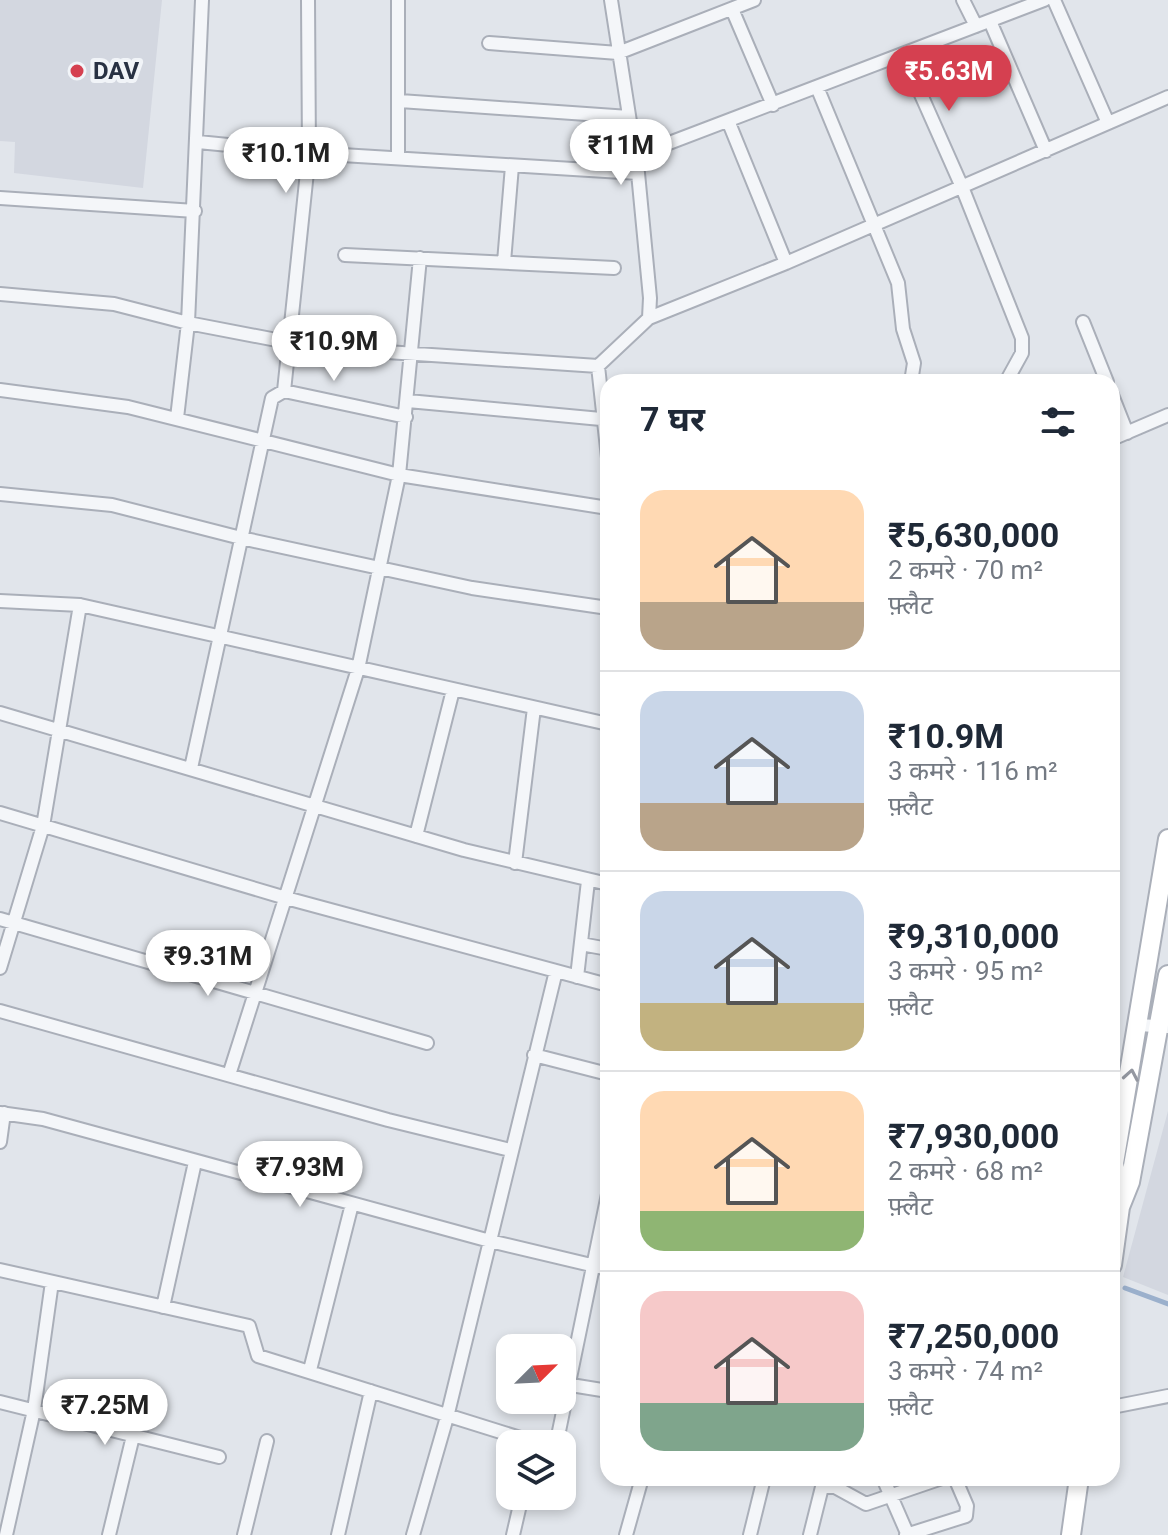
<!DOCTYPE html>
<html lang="hi">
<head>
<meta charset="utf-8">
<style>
  body { margin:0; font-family:Roboto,"Noto Sans Devanagari",sans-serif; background:#f2f2f3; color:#1f2937; height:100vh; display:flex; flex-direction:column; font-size:30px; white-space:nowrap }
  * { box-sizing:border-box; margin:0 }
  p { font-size:26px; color:#747a83 }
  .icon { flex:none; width:44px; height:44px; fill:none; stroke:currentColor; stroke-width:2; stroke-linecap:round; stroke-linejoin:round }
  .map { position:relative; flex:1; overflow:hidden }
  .side { position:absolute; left:600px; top:374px; width:520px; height:1112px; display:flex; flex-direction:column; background:#fff; border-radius:24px; box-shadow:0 4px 12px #0003 }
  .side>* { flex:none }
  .needle { width:52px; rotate:66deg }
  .fabs { position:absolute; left:496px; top:1334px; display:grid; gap:16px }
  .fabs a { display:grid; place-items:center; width:80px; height:80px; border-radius:16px; background:#fff; box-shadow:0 4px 12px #0003; font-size:40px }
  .price { position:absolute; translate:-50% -68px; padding:0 18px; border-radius:28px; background:#fff; color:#222; font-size:26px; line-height:52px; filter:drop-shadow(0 2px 4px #0008) }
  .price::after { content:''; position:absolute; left:50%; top:48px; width:24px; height:18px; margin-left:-12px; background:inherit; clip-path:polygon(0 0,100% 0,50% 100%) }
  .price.current { background:#d54050; color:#fff }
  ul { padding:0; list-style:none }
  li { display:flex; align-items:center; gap:24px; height:200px; padding:0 40px }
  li+li { border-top:2px solid #e0e1e3 }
  li span { display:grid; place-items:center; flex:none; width:224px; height:160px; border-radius:24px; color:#555 }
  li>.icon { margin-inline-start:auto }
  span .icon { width:96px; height:96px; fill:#fffc; stroke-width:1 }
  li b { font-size:34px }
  h2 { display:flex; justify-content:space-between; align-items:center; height:96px; padding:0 40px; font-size:34px }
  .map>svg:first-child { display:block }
</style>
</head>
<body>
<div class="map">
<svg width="1168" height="1535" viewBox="0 0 1168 1535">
  <rect width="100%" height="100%" fill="#e1e5eb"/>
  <!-- built -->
  <path fill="#d3d7e0" d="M0,0H162L143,188L14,173L15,142L0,141Z
    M1168,1111V1295L1123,1277Z"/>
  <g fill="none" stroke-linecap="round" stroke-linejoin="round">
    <!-- stream -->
    <path stroke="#9bb0cc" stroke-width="5" d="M1125,1288L1168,1304"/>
    <defs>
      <path id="street" d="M963,0L976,26
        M1054,0L1108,123
        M732,9L773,105
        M990,21L1046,151
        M489,43L618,53L754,0
        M903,54L962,187L1022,338V353L1006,382
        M817,87L898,283L903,329L914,363L911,382
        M400,101L629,117
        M729,123L786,263
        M198,142L309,153L638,173
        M635,156L1044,0
        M398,158V0
        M0,198L195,211
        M345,255L614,268
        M504,262L512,166
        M0,294L114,304L188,323L287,342
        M649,318L786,263L1168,97
        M1083,322L1107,382
        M342,349L598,366
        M0,390L128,407L399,475L608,508
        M284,391L309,153L308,0
        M1112,395L1127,433
        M408,401L601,419
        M177,418L188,323L202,0
        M1112,439L1168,415
        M608,458L598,366L649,318L650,298L638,173L611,0
        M0,494L112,505L241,538L472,588L608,608
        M1112,596V598
        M0,601L80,605L608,724
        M0,713L464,850L608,884
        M191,768L272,398L284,391L406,417
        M0,813L286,898L608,985
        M416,836L453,690
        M515,863L534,708
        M0,919L427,1043
        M581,944L608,949
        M0,968L43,826L80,605
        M577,977L588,881
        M0,1011L388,1120L510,1150
        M1140,1025L1168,1027
        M534,1055L608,1074
        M229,1075L358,669L399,475L420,258
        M0,1113L43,1119L490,1241L608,1269
        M0,1142L4,1113
        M0,1270L249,1326L258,1356L520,1438L529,1444
        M163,1307L195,1162
        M310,1370L352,1204
        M571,1385L608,1391
        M0,1402L219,1457
        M1112,1407L1168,1396
        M558,1436L608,1194
        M883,1478L907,1533
        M6,1535L34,1410L52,1282
        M109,1535L133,1436
        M244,1535L267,1441
        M338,1535L371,1391
        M413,1535L447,1417L556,971
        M513,1535L522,1496
        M626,1535L642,1478
        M750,1535L764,1478
        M810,1535L822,1487H835L866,1504L942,1478
        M906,1535L966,1516L967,1506L955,1478"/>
      <path id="secondary" d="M1120,1207L1130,1182L1168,975
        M1112,1265L1120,1207L1114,1163L1168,839
        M1071,1535L1079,1478"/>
    </defs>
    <!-- street casing -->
    <use href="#street" stroke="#aaafb9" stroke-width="16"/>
    <!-- secondary casing -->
    <use href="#secondary" stroke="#aaafb9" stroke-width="22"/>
    <!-- street -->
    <use href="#street" stroke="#f4f6f9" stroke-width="12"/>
    <!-- secondary -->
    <use href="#secondary" stroke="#fff" stroke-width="18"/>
  </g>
  <!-- one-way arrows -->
  <defs><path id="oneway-chevron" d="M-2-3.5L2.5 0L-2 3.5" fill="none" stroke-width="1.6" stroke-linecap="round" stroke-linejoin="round" transform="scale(2)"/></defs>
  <use stroke="#9498a1" href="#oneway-chevron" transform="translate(1131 1075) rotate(-80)"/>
  <!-- markers -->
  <circle fill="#d54050" stroke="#f1f4f8" stroke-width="3" cx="77" cy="71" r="8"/>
  <g text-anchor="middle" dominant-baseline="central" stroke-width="8" stroke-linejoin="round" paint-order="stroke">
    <!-- poi labels -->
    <g font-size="24" font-weight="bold" fill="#283143" stroke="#f1f4f8" text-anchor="start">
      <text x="93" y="71">DAV</text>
    </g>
  </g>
</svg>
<div class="fabs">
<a><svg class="needle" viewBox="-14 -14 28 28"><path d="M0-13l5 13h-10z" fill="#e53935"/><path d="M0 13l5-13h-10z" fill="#747a83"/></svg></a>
<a><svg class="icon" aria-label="layers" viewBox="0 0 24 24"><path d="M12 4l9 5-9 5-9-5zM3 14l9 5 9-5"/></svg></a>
</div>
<b class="price current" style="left:949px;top:113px">₹5.63M</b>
<b class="price" style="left:621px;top:187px">₹11M</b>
<b class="price" style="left:286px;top:195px">₹10.1M</b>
<b class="price" style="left:334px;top:383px">₹10.9M</b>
<b class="price" style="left:208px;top:998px">₹9.31M</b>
<b class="price" style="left:300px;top:1209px">₹7.93M</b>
<b class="price" style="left:105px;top:1447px">₹7.25M</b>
<section class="side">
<h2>7 घर<svg class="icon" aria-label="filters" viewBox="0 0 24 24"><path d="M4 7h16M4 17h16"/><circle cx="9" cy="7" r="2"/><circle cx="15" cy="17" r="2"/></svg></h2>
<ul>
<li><span style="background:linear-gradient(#ffd9b3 70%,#b9a48a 0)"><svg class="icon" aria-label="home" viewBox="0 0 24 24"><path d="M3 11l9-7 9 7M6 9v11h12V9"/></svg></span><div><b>₹5,630,000</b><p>2 कमरे · 70 m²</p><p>फ़्लैट</p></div></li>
<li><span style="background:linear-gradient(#c9d6e8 70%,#b9a48a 0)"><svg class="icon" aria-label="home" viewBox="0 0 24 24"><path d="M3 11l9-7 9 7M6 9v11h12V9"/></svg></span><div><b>₹10.9M</b><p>3 कमरे · 116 m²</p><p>फ़्लैट</p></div></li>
<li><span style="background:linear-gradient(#c9d6e8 70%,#c2b280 0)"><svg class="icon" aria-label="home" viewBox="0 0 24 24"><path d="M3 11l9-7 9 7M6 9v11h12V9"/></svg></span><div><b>₹9,310,000</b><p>3 कमरे · 95 m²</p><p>फ़्लैट</p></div></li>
<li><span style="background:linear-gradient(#ffd9b3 75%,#8fb573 0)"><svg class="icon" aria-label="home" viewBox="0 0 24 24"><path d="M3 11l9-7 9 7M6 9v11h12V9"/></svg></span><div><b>₹7,930,000</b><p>2 कमरे · 68 m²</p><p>फ़्लैट</p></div></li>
<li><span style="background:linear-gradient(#f6c9c9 70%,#7fa58c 0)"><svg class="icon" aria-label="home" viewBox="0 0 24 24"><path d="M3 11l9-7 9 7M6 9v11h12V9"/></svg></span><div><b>₹7,250,000</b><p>3 कमरे · 74 m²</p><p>फ़्लैट</p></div></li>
</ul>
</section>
</div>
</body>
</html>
